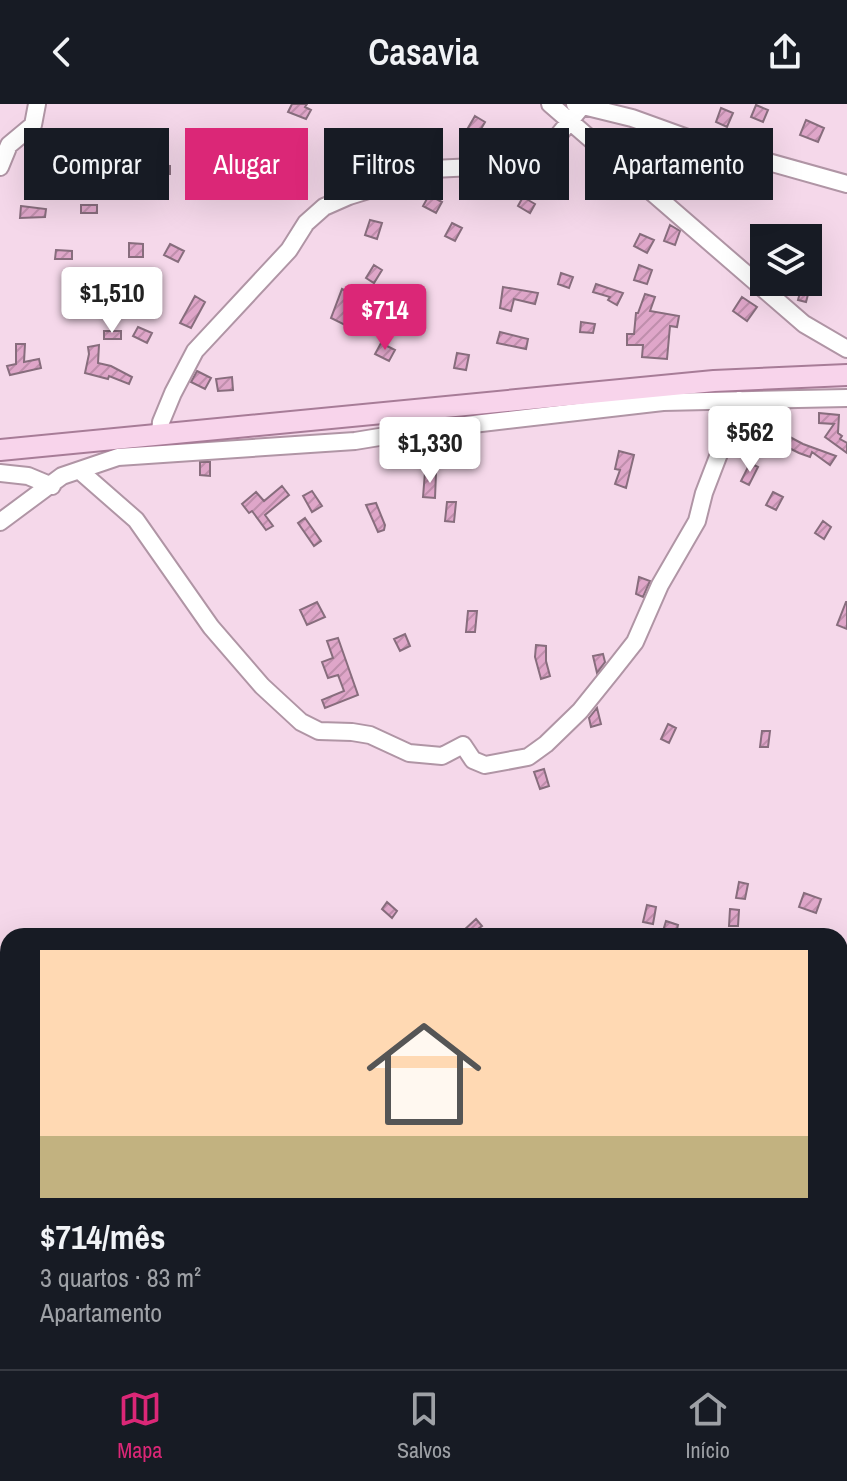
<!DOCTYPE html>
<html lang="pt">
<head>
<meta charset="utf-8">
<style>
  body { margin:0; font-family:"Archivo Narrow",sans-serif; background:#242831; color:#f1f3f6; height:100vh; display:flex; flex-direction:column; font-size:30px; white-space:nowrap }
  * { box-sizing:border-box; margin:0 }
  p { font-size:26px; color:#9ea1a6 }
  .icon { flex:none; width:44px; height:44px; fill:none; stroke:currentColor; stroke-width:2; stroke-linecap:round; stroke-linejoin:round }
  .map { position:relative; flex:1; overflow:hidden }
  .side { position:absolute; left:0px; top:824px; width:848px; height:442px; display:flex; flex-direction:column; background:#171b24; border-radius:24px 24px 0 0; box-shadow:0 8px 32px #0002 }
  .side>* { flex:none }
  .top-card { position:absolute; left:24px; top:24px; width:800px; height:72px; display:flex; gap:16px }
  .controls { position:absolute; left:750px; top:120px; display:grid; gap:16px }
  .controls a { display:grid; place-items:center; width:72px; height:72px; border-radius:0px; background:#171b24; box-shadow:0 8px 32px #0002; font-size:40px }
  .price { position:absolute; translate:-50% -68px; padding:0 18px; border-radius:8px; background:#fff; color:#222; font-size:26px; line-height:52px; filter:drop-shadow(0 2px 4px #0008) }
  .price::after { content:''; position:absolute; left:50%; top:48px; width:24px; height:18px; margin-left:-12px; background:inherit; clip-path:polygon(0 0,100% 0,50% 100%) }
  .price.active { background:#db2777; color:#fff }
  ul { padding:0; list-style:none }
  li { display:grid; align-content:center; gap:16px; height:424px; padding:0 40px }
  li+li { border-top:2px solid #363941 }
  li span { display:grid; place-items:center; height:248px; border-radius:0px; color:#555 }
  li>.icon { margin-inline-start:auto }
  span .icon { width:144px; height:144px; fill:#fffc; stroke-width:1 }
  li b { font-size:34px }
  .chip { padding:0 28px; border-radius:0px; background:#171b24; box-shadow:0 8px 32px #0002; font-size:28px; line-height:72px }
  .chip.active { background:#db2777; color:#fff }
  header { display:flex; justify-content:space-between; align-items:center; height:104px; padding:0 40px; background:#171b24; font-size:36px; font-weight:600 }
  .tabs { display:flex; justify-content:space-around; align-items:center; height:112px; border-top:2px solid #363941; background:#171b24; font-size:22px; color:#9ea1a6 }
  .tabs a { display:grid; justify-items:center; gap:4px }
  .tabs .active { color:#db2777 }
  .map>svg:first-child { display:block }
</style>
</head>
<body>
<header><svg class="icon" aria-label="back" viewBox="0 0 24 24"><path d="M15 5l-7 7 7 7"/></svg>Casavia<svg class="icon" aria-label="share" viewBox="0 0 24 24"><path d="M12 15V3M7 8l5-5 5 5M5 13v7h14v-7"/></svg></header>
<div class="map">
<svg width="847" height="1265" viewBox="0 0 847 1265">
  <defs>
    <pattern id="building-hatch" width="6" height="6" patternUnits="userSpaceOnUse" patternTransform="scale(2)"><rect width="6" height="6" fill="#dfa6c9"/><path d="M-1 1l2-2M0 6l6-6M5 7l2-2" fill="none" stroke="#bf8eac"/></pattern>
  </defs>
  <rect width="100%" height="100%" fill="#f5d8ea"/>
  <!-- building -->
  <path fill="url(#building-hatch)" stroke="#876d7d" stroke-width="2" d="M292,0H307L305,3L311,6L306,15L288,8Z
    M756,1L768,6L763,18L751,13Z
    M721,4L733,9L727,23L716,18Z
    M475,12L485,18L478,30L468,24Z
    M806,16L824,24L818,38L800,31Z
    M361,27L374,35L368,45L354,37Z
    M640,47L653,57L647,65L634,55Z
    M124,55H139V61L170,62V70H124Z
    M429,91L442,98L436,109L423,102Z
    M523,93L535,100L530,109L518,102Z
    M81,101H97V109H81Z
    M21,102L46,105L45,113L20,114Z
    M370,116L382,119L377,135L365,131Z
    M452,119L462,124L455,137L445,132Z
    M670,121L680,127L675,141L664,137Z
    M640,130L654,136L647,149L634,142Z
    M129,139L143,140V153H129Z
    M170,140L184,147L178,158L164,151Z
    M56,146L72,147V155H55Z
    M374,161L382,166L374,179L366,174Z
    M639,161L652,166L647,180L634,176Z
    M80,166H110L115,183V196H101V175H80Z
    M561,169L573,173L569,184L558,180Z
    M596,180L623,189L617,201L608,196L610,193L593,188Z
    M802,181L810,183L806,198L798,196Z
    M503,183L538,189L535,200L514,195L511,207L500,204Z
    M342,185L356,192L354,195L357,196L345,221L331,214Z
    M645,190L655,193L650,207L679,212L677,223L670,222L667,255L642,253L643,241H627V230H634L636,209H638Z
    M195,192L205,198L191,224L180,219Z
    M742,193L757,203L747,217L733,207Z
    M581,218L595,220L593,229L580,228Z
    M138,223L152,229L147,239L133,232Z
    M104,227H121V235H104Z
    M500,228L528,235L526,245L497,239Z
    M381,239L395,246L389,257L375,250Z
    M16,240H25L24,258L39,255L41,264L10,271L7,262L16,260Z
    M99,241L98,259L111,262L132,273L129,280L109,272L108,275L85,269L89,250L88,243Z
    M457,249L469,251L466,266L454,264Z
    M197,267L211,274L205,285L191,278Z
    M232,273L233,286L218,287L216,275Z
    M819,309L839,311L838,329L842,332L840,335L847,339V349L825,333L834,320L819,319Z
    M767,324L775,330L765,343L757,336Z
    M786,331L803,340L836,352L830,361L812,348L810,353L799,349L781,340Z
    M754,337L762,343L753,354L745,349Z
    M619,347L634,351L626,384L615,380L620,366L615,365Z
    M200,358H210V372L200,371Z
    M750,359L758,363L749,381L741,377Z
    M425,368L436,369L435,394L423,393Z
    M282,382L289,391L265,411L273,422L266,426L252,407L249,409L242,400L256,388L264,397Z
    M312,387L322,402L312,408L303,392Z
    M773,388L783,393L776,406L766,401Z
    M447,398H456L454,418L445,417Z
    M376,399L385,421L384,426L378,428L366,401Z
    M305,414L321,437L314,442L298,419Z
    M823,417L831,423L824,435L815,429Z
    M639,473L650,477L643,493L636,490Z
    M317,498L325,513L307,521L300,506Z
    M846,498H847V525L837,521Z
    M468,507H477L475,528H466Z
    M405,530L410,542L400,547L394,535Z
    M338,534L358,591L325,604L322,596L344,587L338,571L328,574L322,558L333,554L327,537Z
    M536,541L546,542V557L550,572L541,575L535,553Z
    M603,550L605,558L597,569L593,552Z
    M597,604L601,620L591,623L589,614Z
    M668,620L676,624L669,639L661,635Z
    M762,627H770L768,643H760Z
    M544,665L549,682L540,685L534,668Z
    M739,778L748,780L745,795L736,794Z
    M804,789L821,795L816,809L799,803Z
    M387,798L397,807L392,814L382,805Z
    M647,801L656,803L653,820L643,818Z
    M730,805L739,806L738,822H729Z
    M476,815L482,822L468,832L463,827Z
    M666,817L678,821L676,830L663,827Z"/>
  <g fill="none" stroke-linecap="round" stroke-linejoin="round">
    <defs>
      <path id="minor" d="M550,0L804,220L847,245
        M575,0L632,14L704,40L847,80
        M0,63L9,41L33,21L37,0
        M160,329L161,318L173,289L195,247L289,146L306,119L324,103L349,92L375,84L412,66L535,60L583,1
        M80,367L136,416L211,523L262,582L301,618L319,627L352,628L370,631L409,649L442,652L463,641L473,656L485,661L528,653L546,640L580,607L613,566L635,538L660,481L697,417L704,389L719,350L726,318L739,296
        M0,369L28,372L52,382
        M0,418L62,372L118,353L355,337L422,326L663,298L847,294
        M840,1185L847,1156
        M797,1265L807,1258"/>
      <path id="major" d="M0,346L714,277L847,271"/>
    </defs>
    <!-- minor casing -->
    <use href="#minor" stroke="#b095a5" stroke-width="20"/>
    <!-- major casing -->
    <use href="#major" stroke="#a77c97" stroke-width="24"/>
    <!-- minor -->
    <use href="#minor" stroke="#fff" stroke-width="16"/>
    <!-- major -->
    <use href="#major" stroke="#f8d4eb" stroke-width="20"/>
  </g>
</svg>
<div class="controls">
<a><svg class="icon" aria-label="layers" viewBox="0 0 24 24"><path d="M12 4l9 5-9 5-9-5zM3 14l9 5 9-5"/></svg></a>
</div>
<b class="price" style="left:112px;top:231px">$1,510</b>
<b class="price active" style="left:385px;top:248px">$714</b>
<b class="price" style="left:750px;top:370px">$562</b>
<b class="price" style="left:430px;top:381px">$1,330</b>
<div class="top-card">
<a class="chip">Comprar</a>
<a class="chip active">Alugar</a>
<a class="chip">Filtros</a>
<a class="chip">Novo</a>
<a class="chip">Apartamento</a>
</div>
<section class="side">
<ul>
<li><span style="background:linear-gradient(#ffd9b3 75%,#c2b280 0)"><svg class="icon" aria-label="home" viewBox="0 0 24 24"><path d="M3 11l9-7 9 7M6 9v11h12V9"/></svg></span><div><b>$714/mês</b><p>3 quartos · 83 m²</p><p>Apartamento</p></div></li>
</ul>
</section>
</div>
<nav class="tabs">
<a class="active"><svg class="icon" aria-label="map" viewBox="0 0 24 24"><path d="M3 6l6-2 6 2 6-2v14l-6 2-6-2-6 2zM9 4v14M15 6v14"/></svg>Mapa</a>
<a><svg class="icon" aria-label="saved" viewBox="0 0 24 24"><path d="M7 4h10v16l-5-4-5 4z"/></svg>Salvos</a>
<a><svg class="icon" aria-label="home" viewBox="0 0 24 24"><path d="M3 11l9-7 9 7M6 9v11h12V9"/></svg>Início</a>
</nav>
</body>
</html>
